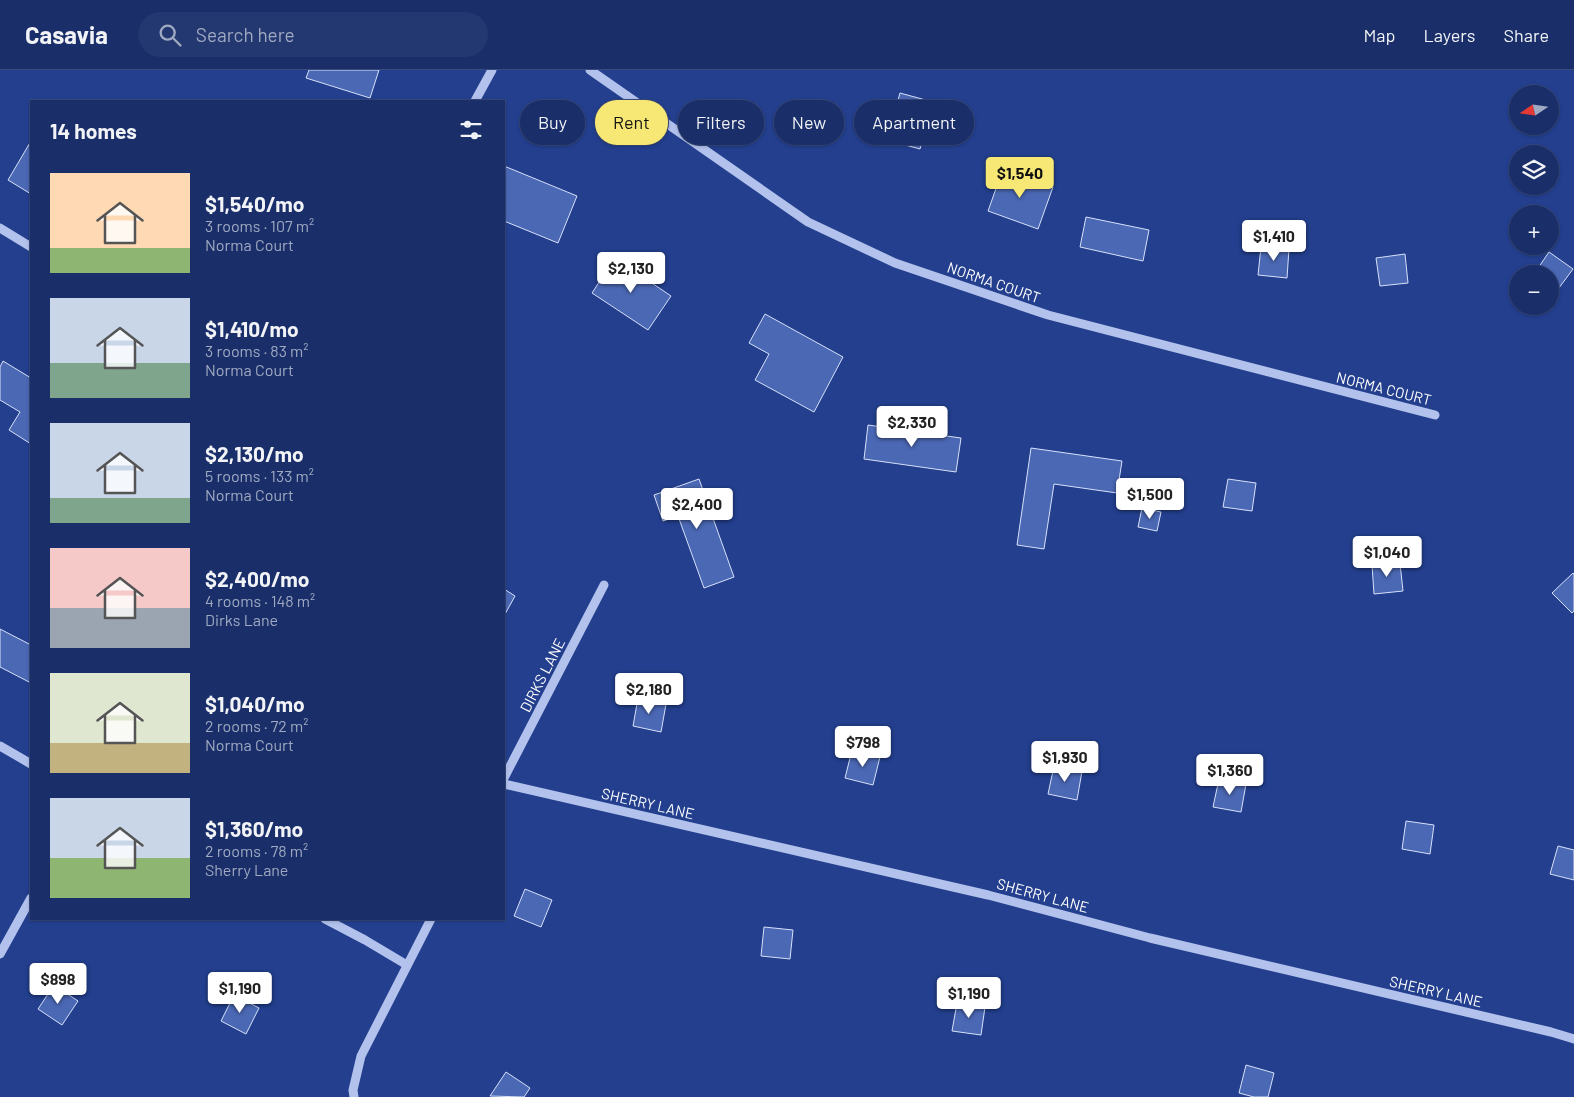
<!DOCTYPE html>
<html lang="en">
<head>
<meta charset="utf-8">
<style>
  body { margin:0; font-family:Barlow,sans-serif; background:#233770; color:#f1f3f6; height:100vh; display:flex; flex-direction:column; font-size:19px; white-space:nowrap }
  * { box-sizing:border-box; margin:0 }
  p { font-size:16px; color:#9fa9c1 }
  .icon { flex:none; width:28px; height:28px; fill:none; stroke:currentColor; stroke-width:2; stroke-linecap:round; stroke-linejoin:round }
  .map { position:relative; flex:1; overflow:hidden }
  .details { position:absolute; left:30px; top:30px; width:475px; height:820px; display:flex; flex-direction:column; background:#1a2f6a; border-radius:0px; box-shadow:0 1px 4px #0004,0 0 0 1px #384a7e }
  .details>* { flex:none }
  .top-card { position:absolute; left:520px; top:30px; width:475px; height:45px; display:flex; gap:10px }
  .needle { width:32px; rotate:257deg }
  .controls { position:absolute; left:1509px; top:15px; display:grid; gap:10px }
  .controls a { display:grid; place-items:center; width:50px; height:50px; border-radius:50%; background:#1a2f6a; box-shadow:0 1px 4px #0004,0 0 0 1px #384a7e; font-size:25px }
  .price { position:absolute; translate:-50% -42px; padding:0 11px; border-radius:5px; background:#fff; color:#222; font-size:16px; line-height:32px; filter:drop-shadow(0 1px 2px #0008) }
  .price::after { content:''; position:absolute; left:50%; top:30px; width:15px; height:11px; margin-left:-8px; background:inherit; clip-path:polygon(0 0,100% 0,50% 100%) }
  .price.on { background:#f7e875; color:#111 }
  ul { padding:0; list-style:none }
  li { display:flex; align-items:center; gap:15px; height:125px; padding:0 20px }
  li span { display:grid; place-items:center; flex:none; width:140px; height:100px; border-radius:0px; color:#555 }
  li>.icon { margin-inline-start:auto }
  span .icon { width:60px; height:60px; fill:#fffc; stroke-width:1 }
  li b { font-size:21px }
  h2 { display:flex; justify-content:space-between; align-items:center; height:60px; padding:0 20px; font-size:21px }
  .chip { padding:0 18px; border-radius:22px; background:#1a2f6a; box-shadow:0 1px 4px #0004,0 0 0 1px #384a7e; font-size:18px; line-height:45px }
  .chip.on { background:#f7e875; color:#111 }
  header { display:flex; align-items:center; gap:30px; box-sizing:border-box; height:70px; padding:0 25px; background:#1a2f6a; border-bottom:1px solid #384a7e }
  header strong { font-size:24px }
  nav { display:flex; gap:28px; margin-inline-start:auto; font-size:18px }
  .search { width:350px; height:45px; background:#233770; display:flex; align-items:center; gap:12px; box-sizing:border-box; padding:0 18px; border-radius:28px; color:#9fa9c1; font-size:19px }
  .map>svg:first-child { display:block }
</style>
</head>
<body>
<header>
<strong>Casavia</strong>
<div class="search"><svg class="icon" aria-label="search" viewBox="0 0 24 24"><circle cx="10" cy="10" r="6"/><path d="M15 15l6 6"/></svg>Search here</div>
<nav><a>Map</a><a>Layers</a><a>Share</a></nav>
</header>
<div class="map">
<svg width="1574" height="1027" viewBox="0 0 1574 1027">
  <rect width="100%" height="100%" fill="#233f8e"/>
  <!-- building -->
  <path fill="#4b68b5" stroke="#d7e1f9" d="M309,0H379L370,28L306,8Z
    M900,23L933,32L920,79L887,70Z
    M31,71V124L8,110Z
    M504,96L577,126L558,173L504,151Z
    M1003,99L1053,117L1038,159L988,141Z
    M1086,147L1149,160L1143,191L1080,177Z
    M1261,177L1289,179L1287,208L1258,205Z
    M1549,182L1573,199L1556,222L1550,218V204H1534Z
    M1405,184L1408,213L1380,216L1376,188Z
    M615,188L671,226L648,260L592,223Z
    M765,244L843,287L814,342L755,310L769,284L749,273Z
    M3,291L31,308V374L9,360L20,342L0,330V297Z
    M868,355L961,368L956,402L864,389Z
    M1031,378L1122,391L1117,423L1054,414L1044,479L1017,475Z
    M699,409L734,507L704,518L678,446L663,451L654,425Z
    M1228,409L1256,413L1252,441L1223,437Z
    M1142,438L1161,442L1157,461L1138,457Z
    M1400,493L1403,521L1374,524L1372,495Z
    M1573,503L1574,504V541L1572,543L1552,523Z
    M504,519L515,526L504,546Z
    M0,559L31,575V613L0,597Z
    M638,628L666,634L661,662L633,656Z
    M852,680L880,687L873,715L845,708Z
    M1054,696L1082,701L1077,730L1048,724Z
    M1219,709L1246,714L1241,742L1213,737Z
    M1406,751L1434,755L1430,784L1402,779Z
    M1558,776L1574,780V810L1550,804Z
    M525,819L552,830L541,857L514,846Z
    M764,857L793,860L790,889L761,886Z
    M54,915L78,931L62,955L38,939Z
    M234,925L259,938L246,964L221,951Z
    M957,933L985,937L981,965L952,961Z
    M1246,995L1274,1003L1268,1027H1254L1239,1023Z
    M506,1002L530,1018L524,1027L490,1026Z"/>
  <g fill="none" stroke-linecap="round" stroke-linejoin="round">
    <!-- minor -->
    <path stroke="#b2c2ec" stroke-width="9" d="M590,0L808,152L895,193L1048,245L1435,345
      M475,31L492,0
      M0,158L31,177
      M0,676L31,694
      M504,708L604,515
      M504,714L988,825L1150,868L1551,962L1574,969
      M325,849L365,870L407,895
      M0,884L31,828
      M354,1027L353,1020L361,986L431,849"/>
  </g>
  <g text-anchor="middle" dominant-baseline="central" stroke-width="4.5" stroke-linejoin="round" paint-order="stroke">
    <!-- street labels -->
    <g font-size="15" fill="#fff" stroke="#233f8e">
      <text transform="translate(994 212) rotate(19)">NORMA COURT</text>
      <text transform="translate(1384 318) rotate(14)">NORMA COURT</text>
      <text transform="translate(542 605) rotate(-63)">DIRKS LANE</text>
      <text transform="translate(648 733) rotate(13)">SHERRY LANE</text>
      <text transform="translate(1043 825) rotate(15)">SHERRY LANE</text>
      <text transform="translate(1436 921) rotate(13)">SHERRY LANE</text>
    </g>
  </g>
</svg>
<div class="controls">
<a><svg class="needle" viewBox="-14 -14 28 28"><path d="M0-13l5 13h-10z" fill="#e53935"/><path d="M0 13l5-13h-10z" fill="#9fa9c1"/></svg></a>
<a><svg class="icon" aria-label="layers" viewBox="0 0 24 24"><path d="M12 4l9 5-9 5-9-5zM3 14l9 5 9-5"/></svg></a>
<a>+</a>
<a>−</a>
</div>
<b class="price on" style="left:1020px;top:129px">$1,540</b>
<b class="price" style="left:1274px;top:192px">$1,410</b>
<b class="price" style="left:631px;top:224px">$2,130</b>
<b class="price" style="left:912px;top:378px">$2,330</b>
<b class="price" style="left:1150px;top:450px">$1,500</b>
<b class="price" style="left:697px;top:460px">$2,400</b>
<b class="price" style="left:1387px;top:508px">$1,040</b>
<b class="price" style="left:649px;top:645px">$2,180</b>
<b class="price" style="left:863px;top:698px">$798</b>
<b class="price" style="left:1065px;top:713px">$1,930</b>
<b class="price" style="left:1230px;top:726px">$1,360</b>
<b class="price" style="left:58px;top:935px">$898</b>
<b class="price" style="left:240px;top:944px">$1,190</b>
<b class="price" style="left:969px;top:949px">$1,190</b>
<div class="top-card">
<a class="chip">Buy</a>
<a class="chip on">Rent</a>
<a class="chip">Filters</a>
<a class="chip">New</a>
<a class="chip">Apartment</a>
</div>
<section class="details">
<h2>14 homes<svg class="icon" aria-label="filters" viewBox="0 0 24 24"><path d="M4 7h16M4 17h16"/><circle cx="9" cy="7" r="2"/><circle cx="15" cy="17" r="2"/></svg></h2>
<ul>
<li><span style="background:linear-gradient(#ffd9b3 75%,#8fb573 0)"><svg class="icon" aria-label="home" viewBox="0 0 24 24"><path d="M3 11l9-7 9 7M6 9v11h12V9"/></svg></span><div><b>$1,540/mo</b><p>3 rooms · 107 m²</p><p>Norma Court</p></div></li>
<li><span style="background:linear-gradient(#c9d6e8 65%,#7fa58c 0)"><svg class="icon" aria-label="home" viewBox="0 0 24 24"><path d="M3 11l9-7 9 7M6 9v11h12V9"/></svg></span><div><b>$1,410/mo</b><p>3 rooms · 83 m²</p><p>Norma Court</p></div></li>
<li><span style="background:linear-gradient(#c9d6e8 75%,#7fa58c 0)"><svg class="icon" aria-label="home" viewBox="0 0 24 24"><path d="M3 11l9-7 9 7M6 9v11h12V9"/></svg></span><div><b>$2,130/mo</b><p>5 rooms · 133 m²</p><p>Norma Court</p></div></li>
<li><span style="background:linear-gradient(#f6c9c9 60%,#9aa5b1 0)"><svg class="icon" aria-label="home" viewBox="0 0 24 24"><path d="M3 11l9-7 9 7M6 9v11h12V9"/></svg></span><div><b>$2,400/mo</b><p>4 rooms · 148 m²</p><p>Dirks Lane</p></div></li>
<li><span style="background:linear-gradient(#dfe7d0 70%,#c2b280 0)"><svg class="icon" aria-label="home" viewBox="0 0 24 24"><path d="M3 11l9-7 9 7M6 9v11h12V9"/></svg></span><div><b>$1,040/mo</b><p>2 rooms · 72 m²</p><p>Norma Court</p></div></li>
<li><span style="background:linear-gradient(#c9d6e8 60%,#8fb573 0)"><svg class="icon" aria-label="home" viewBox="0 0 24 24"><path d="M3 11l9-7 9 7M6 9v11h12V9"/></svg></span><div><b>$1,360/mo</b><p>2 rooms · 78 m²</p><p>Sherry Lane</p></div></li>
</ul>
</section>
</div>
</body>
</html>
